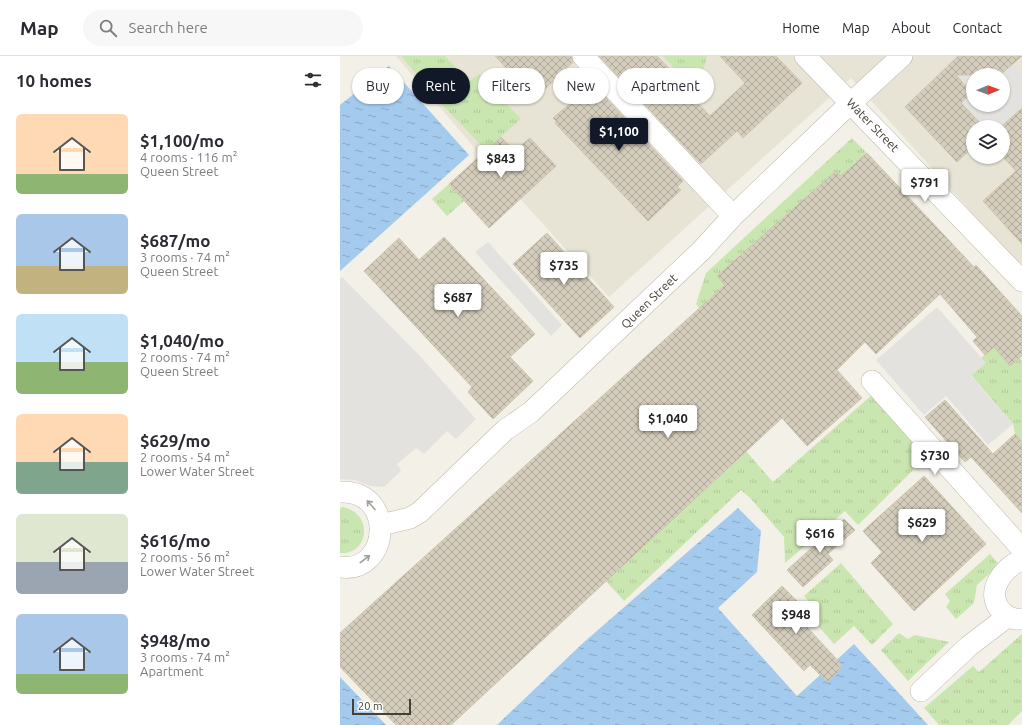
<!DOCTYPE html>
<html lang="en">
<head>
<meta charset="utf-8">
<style>
  body { margin:0; font-family:Ubuntu,sans-serif; background:#f7f7f7; color:#2b2b33; height:100vh; display:flex; flex-direction:column; font-size:15px; white-space:nowrap }
  * { box-sizing:border-box; margin:0 }
  p { font-size:13px; color:#7c7c81 }
  .icon { flex:none; width:22px; height:22px; fill:none; stroke:currentColor; stroke-width:2; stroke-linecap:round; stroke-linejoin:round }
  .map { position:relative; flex:1; overflow:hidden }
  .sheet { display:flex; flex-direction:column; background:#fff; width:340px }
  .sheet>* { flex:none }
  .guide { position:absolute; left:12px; top:12px; width:380px; height:36px; display:flex; gap:8px }
  .needle { width:26px; rotate:89deg }
  .controls { position:absolute; left:626px; top:12px; display:grid; gap:8px }
  .controls a { display:grid; place-items:center; width:44px; height:44px; border-radius:50%; background:#fff; box-shadow:0 1px 3px #0004; font-size:20px }
  .scale { position:absolute; left:12px; bottom:10px; width:59px; box-sizing:border-box; padding-left:4px; border:2px solid #464136; border-top:0; font-size:11px; line-height:14px; white-space:nowrap; color:#464136; -webkit-text-stroke:3px #fff; paint-order:stroke }
  .price { position:absolute; translate:-50% -34px; padding:0 9px; border-radius:4px; background:#fff; color:#222; font-size:13px; line-height:26px; filter:drop-shadow(0 1px 2px #0008) }
  .price::after { content:''; position:absolute; left:50%; top:24px; width:12px; height:9px; margin-left:-6px; background:inherit; clip-path:polygon(0 0,100% 0,50% 100%) }
  .price.on { background:#111827; color:#fff }
  ul { padding:0; list-style:none }
  li { display:flex; align-items:center; gap:12px; height:100px; padding:0 16px }
  li span { display:grid; place-items:center; flex:none; width:112px; height:80px; border-radius:6px; color:#555 }
  li>.icon { margin-inline-start:auto }
  span .icon { width:48px; height:48px; fill:#fffc; stroke-width:1 }
  li b { font-size:17px }
  h2 { display:flex; justify-content:space-between; align-items:center; height:48px; padding:0 16px; font-size:17px }
  .pill { padding:0 14px; border-radius:18px; background:#fff; box-shadow:0 1px 3px #0004; font-size:14px; line-height:36px }
  .pill.on { background:#111827; color:#fff }
  header { display:flex; align-items:center; gap:24px; box-sizing:border-box; height:56px; padding:0 20px; background:#fff; border-bottom:1px solid #e1e1e2 }
  header strong { font-size:19px }
  nav { display:flex; gap:22px; margin-inline-start:auto; font-size:14px }
  .search { width:280px; height:36px; background:#f7f7f7; display:flex; align-items:center; gap:10px; box-sizing:border-box; padding:0 14px; border-radius:22px; color:#7c7c81; font-size:15px }
  main { display:flex; flex:1; min-height:0 }
  .map>svg:first-child { display:block }
</style>
</head>
<body>
<header>
<strong>Map</strong>
<div class="search"><svg class="icon" aria-label="search" viewBox="0 0 24 24"><circle cx="10" cy="10" r="6"/><path d="M15 15l6 6"/></svg>Search here</div>
<nav><a>Home</a><a>Map</a><a>About</a><a>Contact</a></nav>
</header>
<main>
<section class="sheet">
<h2>10 homes<svg class="icon" aria-label="filters" viewBox="0 0 24 24"><path d="M4 7h16M4 17h16"/><circle cx="9" cy="7" r="2"/><circle cx="15" cy="17" r="2"/></svg></h2>
<ul>
<li><span style="background:linear-gradient(#ffd9b3 75%,#8fb573 0)"><svg class="icon" aria-label="home" viewBox="0 0 24 24"><path d="M3 11l9-7 9 7M6 9v11h12V9"/></svg></span><div><b>$1,100/mo</b><p>4 rooms · 116 m²</p><p>Queen Street</p></div></li>
<li><span style="background:linear-gradient(#a9c7e8 65%,#c2b280 0)"><svg class="icon" aria-label="home" viewBox="0 0 24 24"><path d="M3 11l9-7 9 7M6 9v11h12V9"/></svg></span><div><b>$687/mo</b><p>3 rooms · 74 m²</p><p>Queen Street</p></div></li>
<li><span style="background:linear-gradient(#bfe0f5 60%,#8fb573 0)"><svg class="icon" aria-label="home" viewBox="0 0 24 24"><path d="M3 11l9-7 9 7M6 9v11h12V9"/></svg></span><div><b>$1,040/mo</b><p>2 rooms · 74 m²</p><p>Queen Street</p></div></li>
<li><span style="background:linear-gradient(#ffd9b3 60%,#7fa58c 0)"><svg class="icon" aria-label="home" viewBox="0 0 24 24"><path d="M3 11l9-7 9 7M6 9v11h12V9"/></svg></span><div><b>$629/mo</b><p>2 rooms · 54 m²</p><p>Lower Water Street</p></div></li>
<li><span style="background:linear-gradient(#dfe7d0 60%,#9aa5b1 0)"><svg class="icon" aria-label="home" viewBox="0 0 24 24"><path d="M3 11l9-7 9 7M6 9v11h12V9"/></svg></span><div><b>$616/mo</b><p>2 rooms · 56 m²</p><p>Lower Water Street</p></div></li>
<li><span style="background:linear-gradient(#a9c7e8 75%,#8fb573 0)"><svg class="icon" aria-label="home" viewBox="0 0 24 24"><path d="M3 11l9-7 9 7M6 9v11h12V9"/></svg></span><div><b>$948/mo</b><p>3 rooms · 74 m²</p><p>Apartment</p></div></li>
</ul>
</section>
<div class="map">
<svg width="682" height="669" viewBox="0 0 682 669">
  <defs>
    <pattern id="grass-tufts" width="24" height="20" patternUnits="userSpaceOnUse"><rect width="24" height="20" fill="#cae6b0"/><path d="M3 7l-1-3M5 7V3M7 7l1-3M15 17l-1-3M17 17v-4M19 17l1-3" fill="none" stroke="#afc698"/></pattern>
    <pattern id="water-ripples" width="26" height="14" patternUnits="userSpaceOnUse"><rect width="26" height="14" fill="#a4caee"/><path d="M2 4q2-2 4 0t4 0M15 11q2-2 4 0t4 0" fill="none" stroke="#87a6c2"/></pattern>
    <pattern id="building-cross-hatch" width="8" height="8" patternUnits="userSpaceOnUse"><rect width="8" height="8" fill="#d4cdbc"/><path d="M0 0l8 8M0 8l8-8" fill="none" stroke="#aea89a"/></pattern>
  </defs>
  <rect width="100%" height="100%" fill="#f3f0e7"/>
  <!-- residential -->
  <path fill="#e7e3d5" fill-rule="evenodd" d="M56,0H682V213L511,22L269,241L138,96ZM633,19H663V49H633ZM633,71H663V101H633Z"/>
  <!-- grass -->
  <path fill="url(#grass-tufts)" d="M61,0H105L129,26L139,18L181,63L146,94L105,52Z
    M323,0H367L362,19L354,25L342,21Z
    M512,82L527,97L501,120L496,115L377,220L385,229L359,252L356,248L366,217Z
    M109,128L124,145L107,160L92,143Z
    M654,291L670,310L680,302L682,304V386L675,378L673,368L631,319L645,307L641,302Z
    M533,338L586,401L518,469L505,455L445,507L444,481L412,444L401,434L284,545L266,525L405,394L433,426Z
    M3,451C34,458 29,499 0,497V452Z
    M650,498L659,509L637,529L634,547L616,563L606,551L610,545L605,538Z
    M501,507L553,568L532,589L514,570L494,588L466,556L472,549L464,540Z
    M559,577L568,583L575,579L609,586L568,625L541,594Z
    M682,578V655L668,669H599L584,652L633,610L639,616Z"/>
  <!-- parking -->
  <path fill="#e4e2df" d="M617,0H623L633,19V49H663V19H660L673,7L682,18V52L661,71H644L621,47L632,36L607,10Z
    M148,186L222,269L211,280L135,196Z
    M2,221L79,299L136,363L116,383L107,375L84,398L76,392L57,408L61,415L44,431L30,430L15,424L0,423V223Z
    M597,251L646,307L631,320L673,368L648,389L606,340L584,359L536,304Z"/>
  <!-- water -->
  <path fill="url(#water-ripples)" d="M49,10L129,99L0,215V49Z
    M398,452L421,475L417,516L378,552L457,640L514,588L588,669H157L243,587Z
    M0,621L46,669H0Z"/>
  <!-- building -->
  <path fill="url(#building-cross-hatch)" stroke="#cfc5b0" d="M155,0H231L233,6L195,43Z
    M259,0H317L329,12L327,14L370,60L405,27L380,0H436L462,27L403,82L397,75L361,108Z
    M618,0H682L660,19H616L632,37L621,47L644,71H633V91L617,106L565,51Z
    M253,28L343,125L337,131L341,134L308,165L215,67L217,66L213,62Z
    M682,52V188L643,145L676,115L663,101V69Z
    M161,81L174,95L190,82L216,110L149,172L109,128Z
    M527,97L634,211L636,209L682,260V300L670,310L654,291L645,299L633,285L637,281L600,238L536,298L525,286L497,314L522,342L467,390L442,362L111,669H56L0,611V577L385,229L377,220L496,115L501,120Z
    M207,177L274,251L240,282L173,208Z
    M104,181L195,278L170,301L193,325L153,363L128,336L132,331L24,215L59,182L79,204Z
    M605,344L653,398L675,378L682,386V457L631,401L625,406L585,361Z
    M584,420L646,488L574,555L531,507L542,496L523,475Z
    M504,463L515,474L488,498L493,504L463,531L447,514Z
    M442,530L461,549L453,556L502,609L498,613L499,615L487,626L470,609L464,615L412,559Z"/>
  <g fill="none" stroke-linecap="round" stroke-linejoin="round">
    <defs>
      <path id="minor" d="M243,0L393,160
        M465,0L682,225
        M532,325L682,493
        M0,436C56,433 51,518 0,511
        M41,469L70,462L80,456L165,374L191,356L361,195L393,160L498,59L562,0
        M682,504C662,512 644,537 662,556C668,562 674,564 682,563
        M581,635L629,590L667,561"/>
    </defs>
    <!-- minor casing -->
    <use href="#minor" stroke="#beb9aa" stroke-width="22"/>
    <!-- minor -->
    <use href="#minor" stroke="#fff" stroke-width="21"/>
  </g>
  <!-- one-way arrows -->
  <defs><path id="oneway-shaft" d="M-6 0H5M1.5-3L5.5 0L1.5 3" fill="none" stroke-width="1.6" stroke-linecap="round" stroke-linejoin="round"/></defs>
  <g stroke="#a2a09a">
    <use href="#oneway-shaft" transform="translate(31 449) rotate(-132)"/>
    <use href="#oneway-shaft" transform="translate(25 503) rotate(-37)"/>
  </g>
  <g text-anchor="middle" dominant-baseline="central" stroke-width="3" stroke-linejoin="round" paint-order="stroke">
    <!-- street labels -->
    <g font-size="12" fill="#464136" stroke="#fff">
      <text transform="translate(533 69) rotate(46)">Water Street</text>
      <text transform="translate(309 245) rotate(-44)">Queen Street</text>
    </g>
  </g>
</svg>
<div class="controls">
<a><svg class="needle" viewBox="-14 -14 28 28"><path d="M0-13l5 13h-10z" fill="#e53935"/><path d="M0 13l5-13h-10z" fill="#7c7c81"/></svg></a>
<a><svg class="icon" aria-label="layers" viewBox="0 0 24 24"><path d="M12 4l9 5-9 5-9-5zM3 14l9 5 9-5"/></svg></a>
</div>
<div class="scale">20 m</div>
<b class="price on" style="left:279px;top:96px">$1,100</b>
<b class="price" style="left:161px;top:123px">$843</b>
<b class="price" style="left:585px;top:147px">$791</b>
<b class="price" style="left:224px;top:230px">$735</b>
<b class="price" style="left:118px;top:262px">$687</b>
<b class="price" style="left:328px;top:383px">$1,040</b>
<b class="price" style="left:595px;top:420px">$730</b>
<b class="price" style="left:582px;top:487px">$629</b>
<b class="price" style="left:480px;top:498px">$616</b>
<b class="price" style="left:456px;top:579px">$948</b>
<div class="guide">
<a class="pill">Buy</a>
<a class="pill on">Rent</a>
<a class="pill">Filters</a>
<a class="pill">New</a>
<a class="pill">Apartment</a>
</div>
</div>
</main>
</body>
</html>
